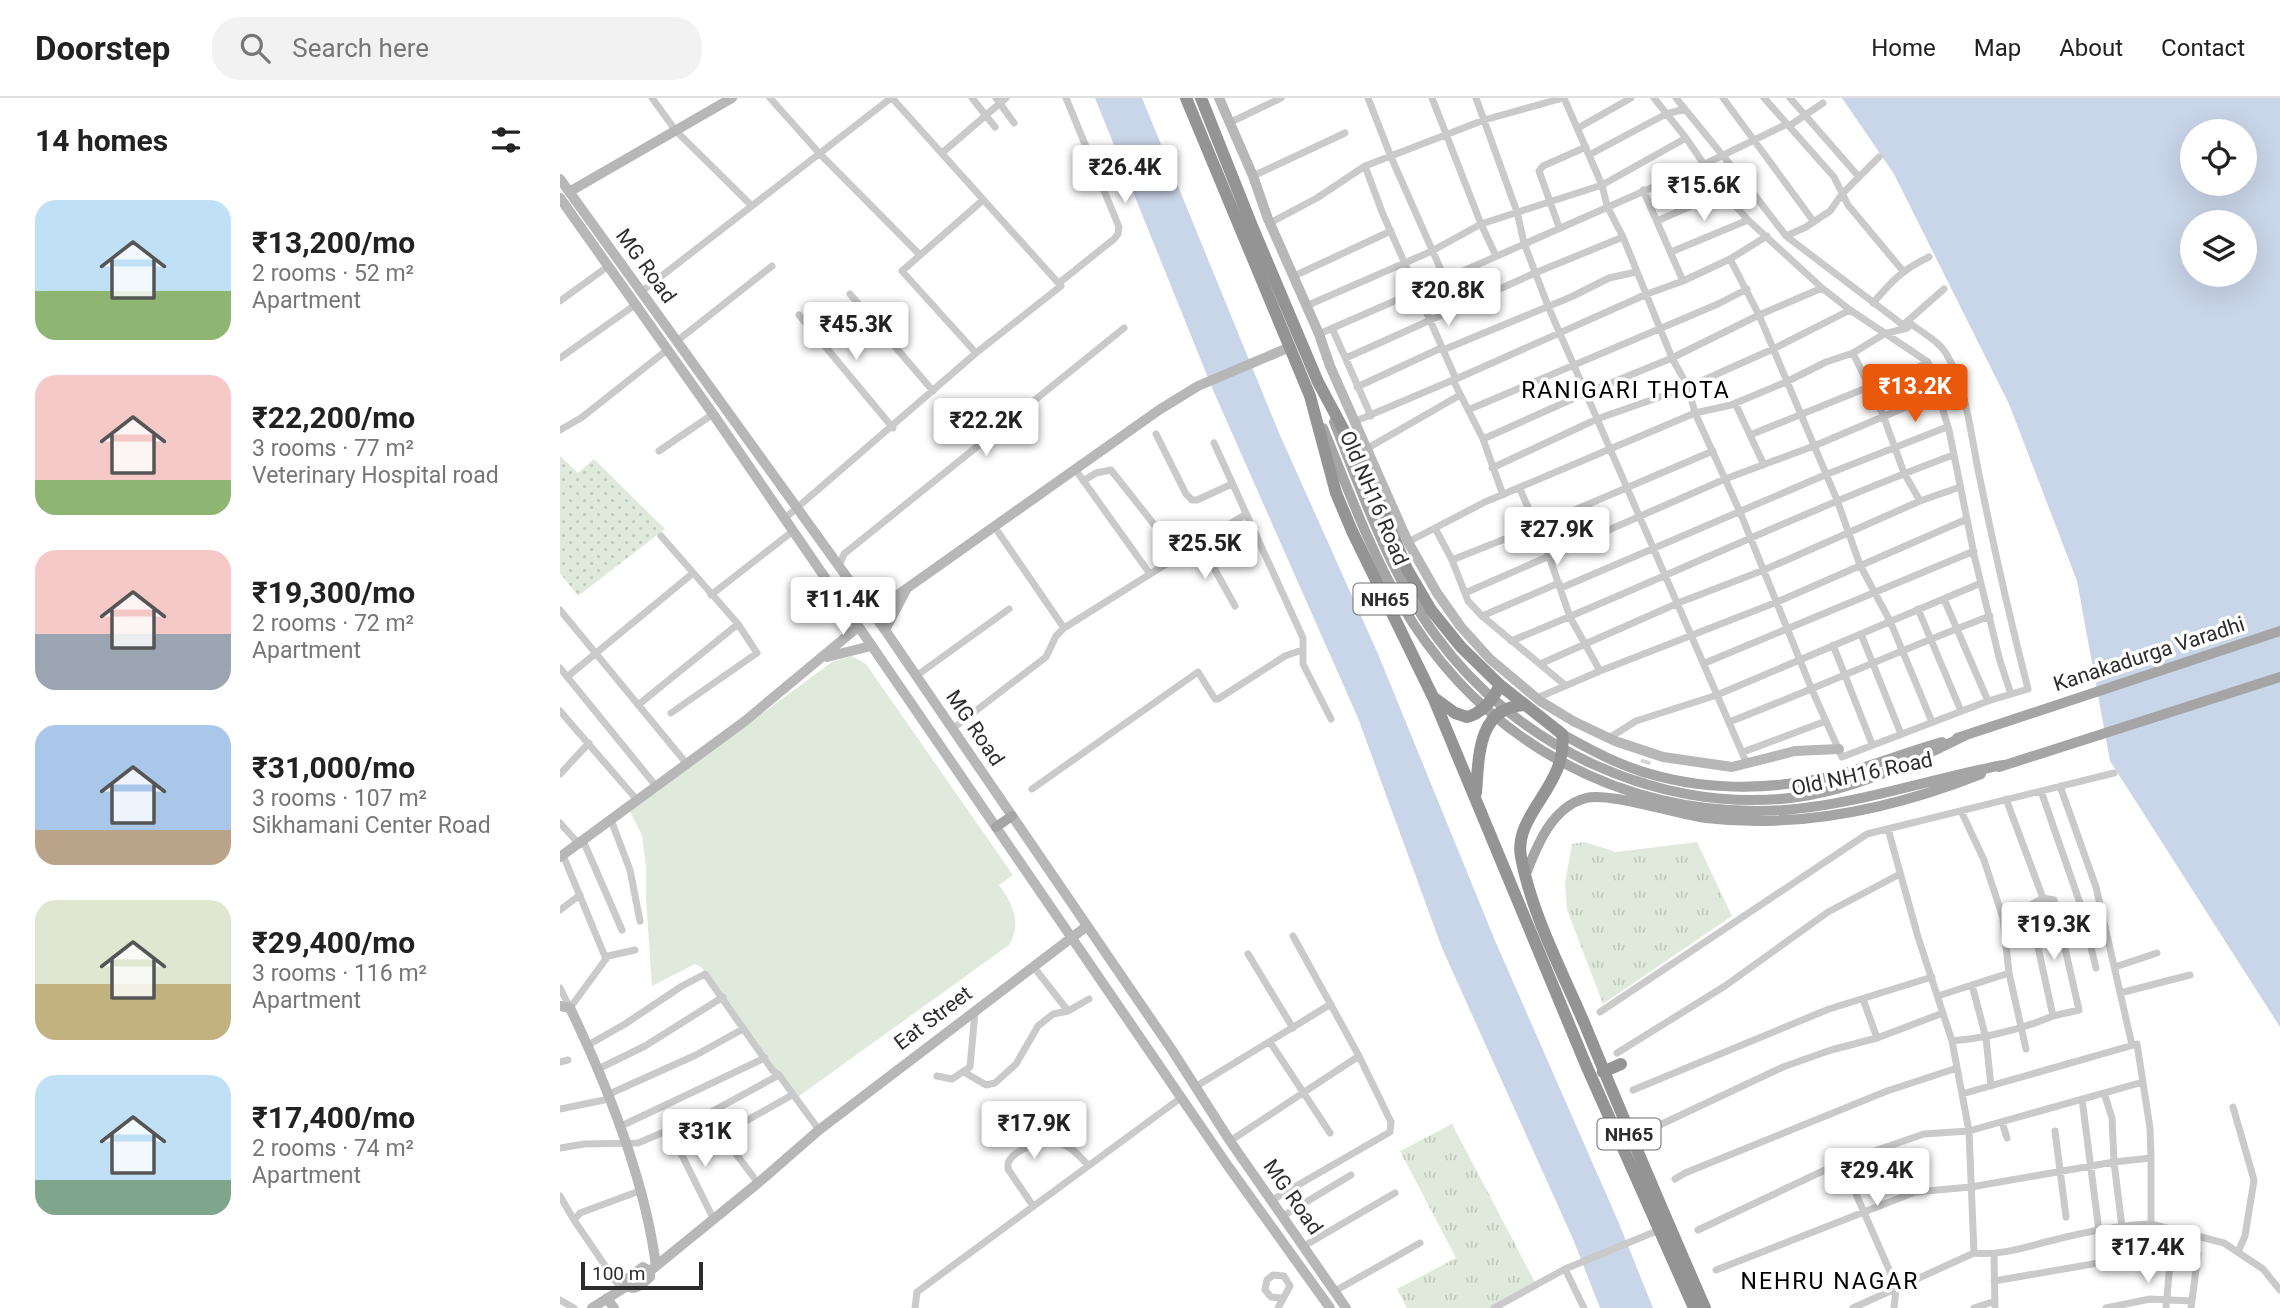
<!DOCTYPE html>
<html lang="en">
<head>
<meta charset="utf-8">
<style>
  body { margin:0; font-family:Roboto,sans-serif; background:#f2f2f2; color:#222; height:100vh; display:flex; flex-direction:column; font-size:26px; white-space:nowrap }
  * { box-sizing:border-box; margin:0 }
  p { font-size:23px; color:#767676 }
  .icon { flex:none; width:38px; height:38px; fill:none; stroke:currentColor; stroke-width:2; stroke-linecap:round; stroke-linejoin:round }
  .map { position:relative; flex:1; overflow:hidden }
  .details { display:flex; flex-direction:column; background:#fff; width:560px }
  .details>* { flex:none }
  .buttons { position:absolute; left:1620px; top:21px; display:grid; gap:14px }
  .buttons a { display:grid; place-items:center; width:77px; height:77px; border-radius:50%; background:#fff; box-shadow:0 7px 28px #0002; font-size:35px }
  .scale { position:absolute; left:21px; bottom:18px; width:122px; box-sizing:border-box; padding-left:7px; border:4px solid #2d2d2d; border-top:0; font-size:19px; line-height:24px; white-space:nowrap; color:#2d2d2d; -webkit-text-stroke:5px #fff; paint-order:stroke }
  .price { position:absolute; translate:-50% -60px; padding:0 16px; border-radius:7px; background:#fff; color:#222; font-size:23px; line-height:46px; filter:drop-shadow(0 2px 4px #0008) }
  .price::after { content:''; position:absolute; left:50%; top:42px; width:21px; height:16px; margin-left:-10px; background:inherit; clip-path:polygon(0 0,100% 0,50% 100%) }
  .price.selected { background:#ea580c; color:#fff }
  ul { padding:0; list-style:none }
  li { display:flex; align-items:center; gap:21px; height:175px; padding:0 35px }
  li span { display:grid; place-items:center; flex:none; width:196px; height:140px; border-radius:21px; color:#555 }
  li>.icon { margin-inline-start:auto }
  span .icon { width:84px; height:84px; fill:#fffc; stroke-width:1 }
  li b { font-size:30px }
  h2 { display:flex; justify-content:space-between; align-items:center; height:84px; padding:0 35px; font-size:30px }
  header { display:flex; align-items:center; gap:42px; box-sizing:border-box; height:98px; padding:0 35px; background:#fff; border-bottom:2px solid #e0e0e0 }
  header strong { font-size:33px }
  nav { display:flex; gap:38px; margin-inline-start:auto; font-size:24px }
  .search { width:490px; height:63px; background:#f2f2f2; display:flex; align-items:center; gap:18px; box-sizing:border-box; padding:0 24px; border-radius:28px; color:#767676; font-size:26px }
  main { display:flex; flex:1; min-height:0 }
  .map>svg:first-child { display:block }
</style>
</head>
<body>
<header>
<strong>Doorstep</strong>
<div class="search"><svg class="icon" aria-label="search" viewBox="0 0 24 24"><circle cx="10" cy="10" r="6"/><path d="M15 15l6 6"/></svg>Search here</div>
<nav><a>Home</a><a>Map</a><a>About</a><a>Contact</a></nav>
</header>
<main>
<section class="details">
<h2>14 homes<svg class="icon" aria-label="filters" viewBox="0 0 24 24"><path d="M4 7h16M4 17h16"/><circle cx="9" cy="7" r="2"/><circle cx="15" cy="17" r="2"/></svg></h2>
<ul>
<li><span style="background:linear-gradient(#bfe0f5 65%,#8fb573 0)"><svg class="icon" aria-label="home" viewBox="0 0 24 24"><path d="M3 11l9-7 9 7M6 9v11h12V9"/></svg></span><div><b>₹13,200/mo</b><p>2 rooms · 52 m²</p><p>Apartment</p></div></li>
<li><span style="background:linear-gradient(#f6c9c9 75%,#8fb573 0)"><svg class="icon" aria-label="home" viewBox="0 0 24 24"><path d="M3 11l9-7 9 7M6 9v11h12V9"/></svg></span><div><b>₹22,200/mo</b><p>3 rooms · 77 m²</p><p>Veterinary Hospital road</p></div></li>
<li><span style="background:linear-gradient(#f6c9c9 60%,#9aa5b1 0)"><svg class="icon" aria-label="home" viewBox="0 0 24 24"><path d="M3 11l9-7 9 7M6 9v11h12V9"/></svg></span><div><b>₹19,300/mo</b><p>2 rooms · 72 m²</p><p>Apartment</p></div></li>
<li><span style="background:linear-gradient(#a9c7e8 75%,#b9a48a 0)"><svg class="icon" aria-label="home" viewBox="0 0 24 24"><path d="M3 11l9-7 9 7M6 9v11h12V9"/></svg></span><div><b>₹31,000/mo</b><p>3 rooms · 107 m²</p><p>Sikhamani Center Road</p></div></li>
<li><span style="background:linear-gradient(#dfe7d0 60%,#c2b280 0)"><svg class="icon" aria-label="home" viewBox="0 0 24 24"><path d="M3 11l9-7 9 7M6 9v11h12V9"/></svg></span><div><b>₹29,400/mo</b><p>3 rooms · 116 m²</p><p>Apartment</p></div></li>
<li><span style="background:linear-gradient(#bfe0f5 75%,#7fa58c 0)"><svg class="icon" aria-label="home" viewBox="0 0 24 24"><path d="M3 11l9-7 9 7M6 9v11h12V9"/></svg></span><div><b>₹17,400/mo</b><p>2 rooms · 74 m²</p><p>Apartment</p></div></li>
</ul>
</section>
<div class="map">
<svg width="1720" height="1210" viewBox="0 0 1720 1210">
  <defs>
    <pattern id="grass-tufts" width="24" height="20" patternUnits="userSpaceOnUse" patternTransform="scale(1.75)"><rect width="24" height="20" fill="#e0eadc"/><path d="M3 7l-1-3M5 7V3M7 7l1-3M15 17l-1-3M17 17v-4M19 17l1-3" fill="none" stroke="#c0c9bd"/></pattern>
    <pattern id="park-dots" width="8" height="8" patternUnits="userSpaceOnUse" patternTransform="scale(1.75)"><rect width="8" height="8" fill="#e0eadc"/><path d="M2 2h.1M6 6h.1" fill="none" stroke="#c0c9bd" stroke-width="1.8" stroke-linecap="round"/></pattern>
  </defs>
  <rect width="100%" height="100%" fill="#fff"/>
  <!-- grass -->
  <path fill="url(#grass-tufts)" d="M1025,744L1056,754L1137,744L1172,818L1043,906L1007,812L1005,785L1012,746Z
    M892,1026L976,1186L930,1210H847L837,1191L896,1160L840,1053Z"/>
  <!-- park -->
  <path fill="url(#park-dots)" d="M0,358L18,375L34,361L105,431L18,498L0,475Z"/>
  <!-- pitch -->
  <path fill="#e0eadc" d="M292,558L306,566L453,777L439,787C452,805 463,825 449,847L235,1001L141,869L135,866L92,888L86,801V768L82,738L70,713L272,564Z"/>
  <!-- water -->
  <path fill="#c9d5e8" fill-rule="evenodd" d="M535,0H582L719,335L818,556L936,845L1058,1123L1093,1210H1040L1013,1141L882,850L798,620L653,292Z
    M1282,0H1720V929L1550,663L1517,483L1449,306L1334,76ZM1633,33H1685V86H1633ZM1633,124H1685V177H1633Z"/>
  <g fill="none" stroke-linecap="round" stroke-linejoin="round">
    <!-- secondary-tunnel -->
    <path stroke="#d5d5d5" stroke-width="10" stroke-dasharray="10 5" stroke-linecap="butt" d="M1081,680L1086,662"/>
    <!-- street -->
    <path stroke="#cacaca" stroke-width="7" d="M92,0L116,33L192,108
      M210,0L260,56L360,157
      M412,0L435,29
      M436,0L454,25
      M872,0L921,126L936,158
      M916,0L957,114L964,145L988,208L1187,666
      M1004,0L1042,87L1047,108L1063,139L1112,260L1128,289L1135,315L1180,414L1252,592L1282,659L1428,603L1468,591C1450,521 1434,451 1420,381C1411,341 1408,293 1387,257C1379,243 1363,235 1351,226L1347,230L1226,138L1190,91L1116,0
      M1094,0L1126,40L1163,94L1188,122L1262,190L1290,212L1368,264L1389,332L1415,461L1440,563L1451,596
      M1163,0L1254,124
      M1204,0L1274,79L1288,107L1343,173
      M1230,0L1299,79
      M669,25L721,0
      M1229,28L1263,5
      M1018,30L1071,0
      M382,55L446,0
      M1029,57L1106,16L1125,11
      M805,68L822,114L896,281L1087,196L1123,183L1170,161L1207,138
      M693,78L785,35
      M1083,92L1123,183
      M1097,123L1163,94
      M710,125L757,100L805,68L924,22L1003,0
      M999,129L979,73L983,68L1026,49
      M1226,138L1246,129L1270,113L1282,96L1319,59
      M1111,154L1188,122
      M1170,161L1199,217L1277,402L1300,467L1330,523L1372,624
      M734,178L831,133
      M885,181L1143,67L1227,26
      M499,185L554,141L558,136L559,129L506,0
      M81,194L331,0
      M290,196L373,293
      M0,203L47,169
      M1313,205C1332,183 1343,171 1369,159
      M746,208L872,153L921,126L1042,87L1126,40
      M239,217L333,330
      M1343,227L1384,191
      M772,230L811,318
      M759,236L885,181L831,59L808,0
      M117,243L212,168
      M883,252L1011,199L1049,180L1076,174
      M416,255L342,173L423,102
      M1293,255L1323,317L1344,375L1360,403
      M0,260L75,207
      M786,260L975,175L1063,139
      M896,281L893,282L923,341L943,397
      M797,289L881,250
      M1175,305L1204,367
      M908,312L1158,206L1187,191
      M796,323L893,282
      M0,332L21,320L107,252
      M596,336L626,396L632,402H637L672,386
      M1190,337L1368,265
      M923,341L1026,295L1112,260L1199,217L1262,190
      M654,345L743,540V566L771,621
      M808,350L900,297
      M99,353L153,316
      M932,370L1037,321L1128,289L1213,251L1290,212
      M515,371L590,476
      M523,383L536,375L551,372L619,458
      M960,391L989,458L1010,519L1040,573
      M224,421L416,255L501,188L332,0
      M434,428L504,530
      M875,430L892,462L908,503L922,518L1005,587
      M101,438L178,526L197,555L111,615
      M848,444L925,404L1050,351L1135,315L1171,307L1226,284L1266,264L1293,255L1324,236L1347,230
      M640,445L675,508
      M892,462L977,428L1153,353
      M279,468L284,456L564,230
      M1001,490L1265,377L1387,329
      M905,495L1165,381L1254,348L1379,295
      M151,497L233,433
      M1384,501L1428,603
      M1358,511L1401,613
      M0,512L127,666
      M922,518L999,485
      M1301,536L1341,636
      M951,543C1099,483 1243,413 1393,357
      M1273,547L1312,646
      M1145,565L1414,453
      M980,566L1118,505L1204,472L1360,403L1400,389
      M0,570L96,688
      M356,578L449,511
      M7,579L132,476
      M977,600L1040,573L1217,504L1407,421
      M78,607L178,526
      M0,613L77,702
      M1169,624C1257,590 1342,551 1430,518
      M392,631L486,559L496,538L504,530L686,416
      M1049,640L1076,623L1157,597L1421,485
      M1183,654L1266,623
      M0,676L29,645
      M1500,688L1536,789L1572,947
      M472,691L638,574L655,601H658L725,558L742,552
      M1481,693L1521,808L1536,870
      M1446,701L1483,800L1469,808L1493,918L1519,912L1494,802L1483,800
      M1401,713L1424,762L1443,820L1449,875L1466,951
      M51,722L70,772L80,823
      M0,725L19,746L25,747L62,832
      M1328,731L1358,839L1392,943L1409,1033L1414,1155
      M3,757L46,861
      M0,812L20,797
      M688,856L733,930
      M473,868L508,913
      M1555,869L1597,855
      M1412,887L1426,940L1431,988
      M0,890L10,910L48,858L75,852
      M1560,895L1630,877
      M1378,898L1449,875
      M1303,901L1317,940
      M1040,914L1307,736L1554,675
      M1392,943C1428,940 1459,932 1493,918
      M710,944L770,1035
      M28,947L65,926L122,888L145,876L213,973L219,977L259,1032
      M1057,955L1165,888L1268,814L1340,776
      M0,964L8,962
      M38,971L85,948L163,899
      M404,974L426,987L435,985L456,966L478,928L493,916L508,913L529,901
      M377,978L392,981L410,969L415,914
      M635,989L771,906
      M1073,992L1269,911L1372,879
      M1544,995L1552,1020L1554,1064L1562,1129
      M47,997L136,957L183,931
      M1522,1001L1539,1133
      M1673,1009L1694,1082L1685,1138L1678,1154
      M0,1011L49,1001
      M151,1014L173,1052L198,1085
      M1442,1024L1447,1040
      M59,1029L205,960
      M1089,1032L1223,969L1271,952L1317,940L1383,915
      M110,1033L154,1122
      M1495,1033L1506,1119
      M670,1043L799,958
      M0,1050L24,1046L78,1045L151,1014L219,977
      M120,1051L163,1036L232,997
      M1115,1081L1125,1075L1327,993L1397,970
      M0,1098L14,1122
      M712,1102L830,1034L831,1024L799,958L733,838
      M473,1108L448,1071V1065C454,1050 487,1041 502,1046C513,1049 521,1060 528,1067
      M723,1118L791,1077
      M1591,1126L1664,1145L1703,1171L1720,1192
      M1138,1132L1282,1064
      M744,1148L835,1095
      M1434,1157L1435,1210
      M1005,1171L1024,1210
      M1156,1172L1355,1094L1411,1089L1554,1064L1591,1060L1590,1030L1577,946L1402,996
      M1434,1183L1573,1159L1611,1154L1638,1156L1631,1210
      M61,1191L14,1122L20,1115L82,1092
      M775,1193L860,1145
      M0,1202L14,1210
      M355,1210L357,1194L622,999
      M718,1210L730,1188L724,1178L713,1177L707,1182L705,1192L711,1199L721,1200
      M934,1210L1005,1171L1099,1132
      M1293,1210L1414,1155C1442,1158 1468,1148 1494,1142C1525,1134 1559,1127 1591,1126V1060
      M1334,1210L1336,1191L1331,1176L1282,1064L1364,1036L1409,1033L1583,984
      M1414,1210L1435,1203
      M1546,1210L1590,1201L1632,1203
      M1606,1210L1611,1154"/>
    <!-- secondary -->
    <path stroke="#b7b7b7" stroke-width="10" d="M659,0L693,78L708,121L759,236L770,268L848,444L877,495L901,529L930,561L980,603L1013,623L1055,643L1103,659L1172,669L1235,653L1279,651
      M0,81L325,532L612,952L670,1043L786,1210
      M9,94L172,0
      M0,100L153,316L668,1068L770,1210
      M312,515L599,312L638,288L730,249
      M325,532L346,492
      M267,559L311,548
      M0,759L185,623L298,529
      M0,908L10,910C48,989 85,1082 96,1168
      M83,1169L90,1173V1179C83,1185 75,1194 67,1188V1181Z
      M90,1173L198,1085L259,1032L527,828
      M47,1200L54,1210
      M32,1210L67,1188"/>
    <!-- primary -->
    <path stroke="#a5a5a5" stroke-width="10" d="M774,324C803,397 829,474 876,538C955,647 1094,715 1230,700C1292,693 1348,666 1404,638
      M763,330C787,388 809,450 840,504C921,644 1064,722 1225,712C1295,707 1373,680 1443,667
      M1002,636C1022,647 1043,659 1064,667C1127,692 1199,694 1264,680C1304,672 1342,655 1382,644
      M1397,640L1720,533
      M1439,669L1720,579
      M436,729L452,718
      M966,776C977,747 992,709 1026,700C1050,694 1116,716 1146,720C1239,731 1335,710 1421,676"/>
    <!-- highway -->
    <path stroke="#949494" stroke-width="12" d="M626,0L750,298L776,395L792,433L873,599L1026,967L1134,1210
      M641,0L692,128L758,284L810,381L847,471L871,512L901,549L940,587L1002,636C1009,687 953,716 961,759C972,817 1002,873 1025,927C1064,1022 1104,1116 1145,1210
      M873,599L895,615L907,619C923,615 933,601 940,587
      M916,695C919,659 917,610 964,607
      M1043,974L1061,966"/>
  </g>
  <g text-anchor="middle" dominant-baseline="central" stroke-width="7" stroke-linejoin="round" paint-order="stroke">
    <!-- shield labels -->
    <g fill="#fff" stroke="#6c6c6c" stroke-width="2">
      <rect x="793.5" y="485.5" width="63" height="31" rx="5"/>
      <rect x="1037.5" y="1020.5" width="63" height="31" rx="5"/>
    </g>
    <g font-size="19" font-weight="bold" fill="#2d2d2d">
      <text x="825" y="501">NH65</text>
      <text x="1069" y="1036">NH65</text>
    </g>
    <!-- street labels -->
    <g font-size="21" fill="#2d2d2d" stroke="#fff">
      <text transform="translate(86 168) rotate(54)">MG Road</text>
      <text transform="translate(814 400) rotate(67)">Old NH16 Road</text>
      <text transform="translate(1589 556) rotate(-18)">Kanakadurga Varadhi</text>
      <text transform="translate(415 630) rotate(56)">MG Road</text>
      <text transform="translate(1302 676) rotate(-12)">Old NH16 Road</text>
      <text transform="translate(373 920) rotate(-37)">Eat Street</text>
      <text transform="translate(733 1099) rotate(55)">MG Road</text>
    </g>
    <!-- neighbourhood labels -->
    <g font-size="23" letter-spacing="2" fill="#000" stroke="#fff">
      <text x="1066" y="292">RANIGARI THOTA</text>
      <text x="1270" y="1183">NEHRU NAGAR</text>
    </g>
  </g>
</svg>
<div class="buttons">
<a><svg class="icon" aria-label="locate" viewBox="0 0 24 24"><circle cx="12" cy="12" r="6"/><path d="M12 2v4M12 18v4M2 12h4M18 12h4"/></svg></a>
<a><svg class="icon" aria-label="layers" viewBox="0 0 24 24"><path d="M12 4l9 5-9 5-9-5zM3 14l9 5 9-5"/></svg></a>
</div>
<div class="scale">100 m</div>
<b class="price" style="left:565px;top:107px">₹26.4K</b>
<b class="price" style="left:1144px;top:125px">₹15.6K</b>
<b class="price" style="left:888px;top:230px">₹20.8K</b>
<b class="price" style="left:296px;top:264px">₹45.3K</b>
<b class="price selected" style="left:1355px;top:326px">₹13.2K</b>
<b class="price" style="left:426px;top:360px">₹22.2K</b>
<b class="price" style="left:997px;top:469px">₹27.9K</b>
<b class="price" style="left:645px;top:483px">₹25.5K</b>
<b class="price" style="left:283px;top:539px">₹11.4K</b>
<b class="price" style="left:1494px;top:864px">₹19.3K</b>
<b class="price" style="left:474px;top:1063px">₹17.9K</b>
<b class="price" style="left:145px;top:1071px">₹31K</b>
<b class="price" style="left:1317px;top:1110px">₹29.4K</b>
<b class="price" style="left:1588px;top:1187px">₹17.4K</b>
</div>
</main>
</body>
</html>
